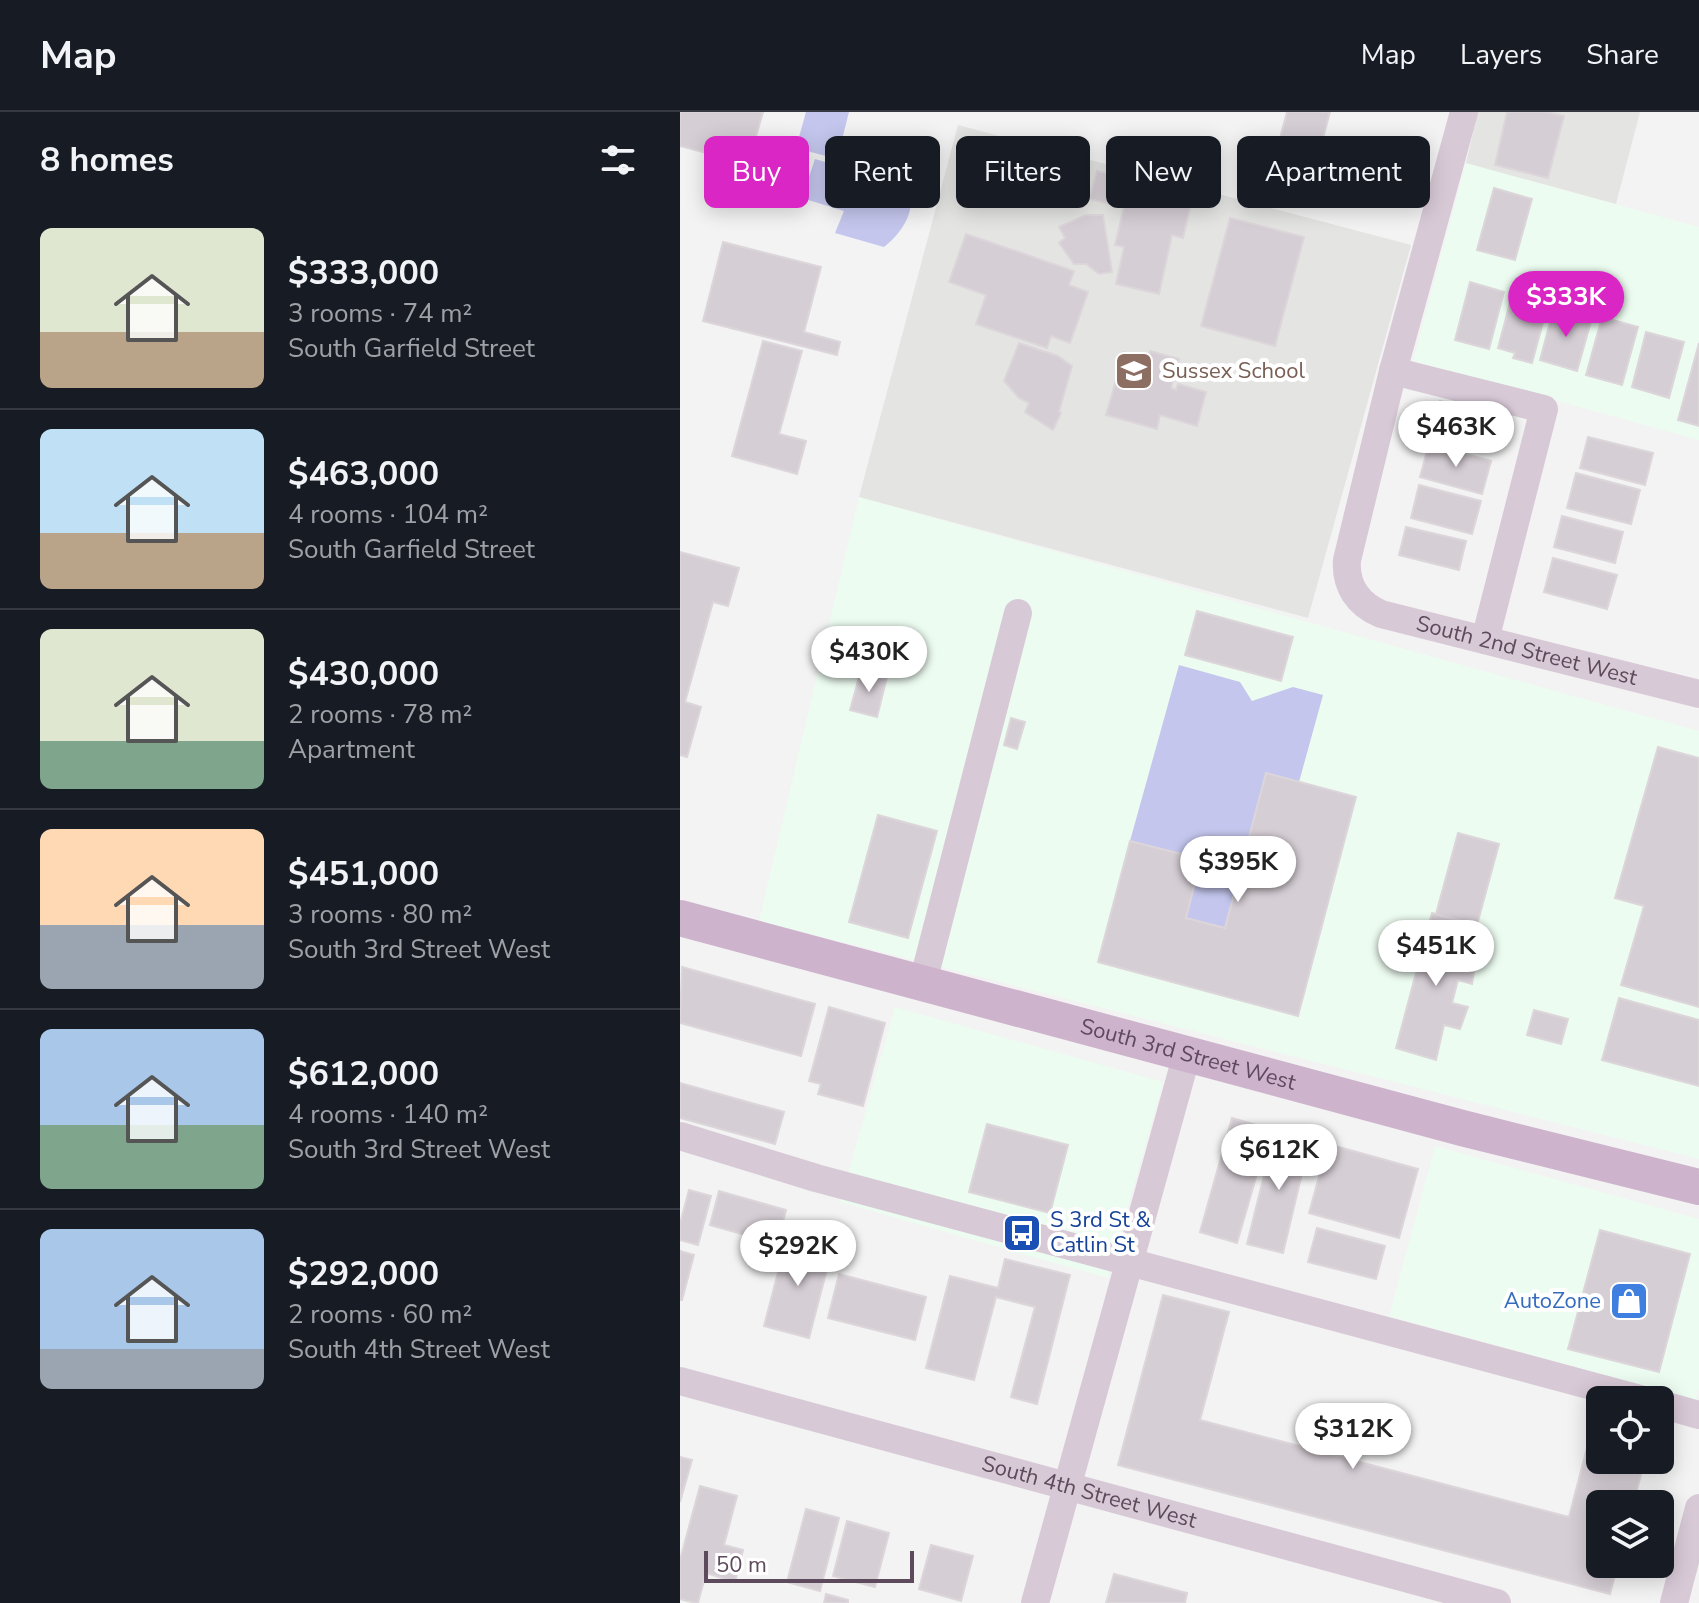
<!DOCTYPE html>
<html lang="en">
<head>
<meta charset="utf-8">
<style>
  body { margin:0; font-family:"Nunito Sans",sans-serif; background:#20242c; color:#f1f3f6; height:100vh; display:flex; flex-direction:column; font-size:30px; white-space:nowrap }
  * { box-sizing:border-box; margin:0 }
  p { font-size:26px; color:#9ea1a6 }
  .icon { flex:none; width:44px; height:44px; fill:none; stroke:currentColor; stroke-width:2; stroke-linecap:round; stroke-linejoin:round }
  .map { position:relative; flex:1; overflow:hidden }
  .panel { display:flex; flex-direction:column; background:#171b24; width:680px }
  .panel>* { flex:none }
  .hud { position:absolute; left:24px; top:24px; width:760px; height:72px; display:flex; gap:16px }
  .controls { position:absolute; left:906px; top:1274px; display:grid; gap:16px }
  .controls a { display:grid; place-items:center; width:88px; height:88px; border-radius:12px; background:#171b24; box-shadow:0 4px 20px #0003; font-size:40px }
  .scale { position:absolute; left:24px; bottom:20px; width:210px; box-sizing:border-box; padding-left:8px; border:4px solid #5e4a5d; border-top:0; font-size:22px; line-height:28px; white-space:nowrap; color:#5e4a5d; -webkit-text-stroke:6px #fff; paint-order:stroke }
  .price { position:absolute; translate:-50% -68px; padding:0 18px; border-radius:28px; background:#fff; color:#222; font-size:26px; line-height:52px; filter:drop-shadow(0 2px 4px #0008) }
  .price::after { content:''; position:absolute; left:50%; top:48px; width:24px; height:18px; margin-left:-12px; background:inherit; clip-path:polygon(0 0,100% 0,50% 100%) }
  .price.active { background:#d926c4; color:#fff }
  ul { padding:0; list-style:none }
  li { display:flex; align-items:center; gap:24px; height:200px; padding:0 40px }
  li+li { border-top:2px solid #363941 }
  li span { display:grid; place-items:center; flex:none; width:224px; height:160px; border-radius:12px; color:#555 }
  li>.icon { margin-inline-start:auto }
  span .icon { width:96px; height:96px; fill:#fffc; stroke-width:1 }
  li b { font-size:34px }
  h2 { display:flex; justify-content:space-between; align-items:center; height:96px; padding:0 40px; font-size:34px }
  .tag { padding:0 28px; border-radius:12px; background:#171b24; box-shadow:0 4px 20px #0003; font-size:28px; line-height:72px }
  .tag.active { background:#d926c4; color:#fff }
  header { display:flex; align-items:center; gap:48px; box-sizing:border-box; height:112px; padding:0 40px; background:#171b24; border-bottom:2px solid #363941 }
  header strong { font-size:38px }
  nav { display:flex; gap:44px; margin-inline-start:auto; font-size:28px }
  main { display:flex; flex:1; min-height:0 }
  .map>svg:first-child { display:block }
</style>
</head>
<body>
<header>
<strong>Map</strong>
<nav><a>Map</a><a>Layers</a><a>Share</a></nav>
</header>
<main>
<section class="panel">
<h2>8 homes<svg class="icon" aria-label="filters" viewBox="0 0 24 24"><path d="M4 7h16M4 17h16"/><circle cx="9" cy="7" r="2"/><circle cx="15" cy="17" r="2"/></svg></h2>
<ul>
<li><span style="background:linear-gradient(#dfe7d0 65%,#b9a48a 0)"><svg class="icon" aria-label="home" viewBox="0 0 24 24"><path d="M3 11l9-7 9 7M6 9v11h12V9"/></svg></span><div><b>$333,000</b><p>3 rooms · 74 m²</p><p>South Garfield Street</p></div></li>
<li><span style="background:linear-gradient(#bfe0f5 65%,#b9a48a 0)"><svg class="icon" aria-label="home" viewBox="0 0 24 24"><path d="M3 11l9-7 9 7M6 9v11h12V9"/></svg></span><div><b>$463,000</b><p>4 rooms · 104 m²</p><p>South Garfield Street</p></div></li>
<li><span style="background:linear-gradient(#dfe7d0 70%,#7fa58c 0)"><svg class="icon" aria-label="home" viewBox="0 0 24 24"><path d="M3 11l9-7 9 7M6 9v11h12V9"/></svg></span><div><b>$430,000</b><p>2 rooms · 78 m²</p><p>Apartment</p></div></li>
<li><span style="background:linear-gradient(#ffd9b3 60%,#9aa5b1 0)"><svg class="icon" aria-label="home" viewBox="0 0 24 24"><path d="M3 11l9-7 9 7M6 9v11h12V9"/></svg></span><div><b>$451,000</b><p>3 rooms · 80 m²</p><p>South 3rd Street West</p></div></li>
<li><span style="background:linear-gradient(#a9c7e8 60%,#7fa58c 0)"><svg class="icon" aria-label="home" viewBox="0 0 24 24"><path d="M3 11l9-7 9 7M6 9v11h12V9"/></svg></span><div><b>$612,000</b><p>4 rooms · 140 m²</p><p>South 3rd Street West</p></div></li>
<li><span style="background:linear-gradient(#a9c7e8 75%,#9aa5b1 0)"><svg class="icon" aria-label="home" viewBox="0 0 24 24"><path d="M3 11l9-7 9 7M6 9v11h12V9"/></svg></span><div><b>$292,000</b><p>2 rooms · 60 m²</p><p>South 4th Street West</p></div></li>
</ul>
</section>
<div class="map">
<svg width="1019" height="1491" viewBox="0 0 1019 1491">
  <rect width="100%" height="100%" fill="#f2f3f2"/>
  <!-- commercial -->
  <path fill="#edfcf1" d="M786,51L1019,115V328L733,249Z
    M179,385L1019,619V1047L79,809Z
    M215,895L483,970L428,1166L160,1090Z
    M755,1034L1019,1107V1277L1016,1288L709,1204Z"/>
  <!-- education -->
  <path fill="#e4e4e3" d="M798,0H960L936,92L786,51Z
    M278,13L731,133L628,506L179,385Z"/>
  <!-- green -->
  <path fill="#c4c6ed" d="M126,0H169L157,47L116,36Z
    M135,47L228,75C238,98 221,122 204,135L155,121L164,99L122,86Z
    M499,553L560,570L572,589L613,575L643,583L619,670L586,661L545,816L506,806L521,747L450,729Z"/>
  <!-- building -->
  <path fill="#d6ced5" stroke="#dcd6da" stroke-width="2" d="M0,0H83L68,52L0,34Z
    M607,0H650L635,56L595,45Z
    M827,0H867L884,4L868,66L815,53Z
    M417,59L458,69L455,82L510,95L503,126L492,123L479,182L436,172L444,135L435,133L444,95L410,87Z
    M814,76L852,87L835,148L797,138Z
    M406,103H423L432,160L419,162L406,152H394L379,131L385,126L379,115Z
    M550,106L624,125L595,234L521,214Z
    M286,122L394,159L389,173L408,180L390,231L371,224L367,236L296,212L306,183L269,170Z
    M43,130L141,155L124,220L160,230L157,243L23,209Z
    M790,170L824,180L809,237L775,228Z
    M832,183L868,192L852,251L833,246L835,241L818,236Z
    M874,195L912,206L897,259L860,248Z
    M922,205L958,215L942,273L906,263Z
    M966,220L1004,230L989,286L952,275Z
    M83,229L122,239L99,322L126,329L117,362L52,344Z
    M339,231L378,244L392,254L379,300L381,301L373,318L345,300L349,291L339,286L324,269Z
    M1019,231V314L998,308Z
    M470,239L499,247L491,276L496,278L498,272L526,280L517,314L480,303L477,317L426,303L444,240L468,247Z
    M760,289L821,305L813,336L752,321Z
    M908,325L973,341L965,373L900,356Z
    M749,332L811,349L802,382L740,365Z
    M896,361L960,378L951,412L887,396Z
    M739,373L801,389L792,422L731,406Z
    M882,404L943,420L935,451L874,435Z
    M726,415L786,429L779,458L719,443Z
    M0,440L59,456L48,494L33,490L5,590L21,595L7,645L0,643Z
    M873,446L937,463L927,497L864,480Z
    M517,499L613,525L601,569L505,543Z
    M181,558L207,565L197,605L170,598Z
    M331,606L345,610L337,637L324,633Z
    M978,635L1019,646V895L941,873L964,794L935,786Z
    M586,661L676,685L618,904L418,850L450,729L521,747L506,806L545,816Z
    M198,703L257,719L228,826L169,810Z
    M778,721L819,732L797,813L756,802Z
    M752,801L792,813L782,857L794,860L792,872L778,868L772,891L788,895L780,917L764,913L756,948L716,936Z
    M2,855L135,892L121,944L0,911Z
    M939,886L1019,908V974L922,948Z
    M149,895L205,911L183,994L138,982L141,972L129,969Z
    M854,898L888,907L881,932L847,923Z
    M0,971L104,1000L95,1032L0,1006Z
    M552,1006L590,1017L557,1131L520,1120Z
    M307,1012L388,1033L370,1101L289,1080Z
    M595,1019L630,1028L603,1141L567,1132Z
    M648,1032L738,1057L719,1126L629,1101Z
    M9,1078L31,1084L18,1133L0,1128V1112Z
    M39,1079L106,1098L97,1132L30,1113Z
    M637,1116L705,1134L696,1167L628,1150Z
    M920,1118L1010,1142L979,1260L888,1237Z
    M107,1126L152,1138L129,1226L84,1214Z
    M0,1139L14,1143L2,1188H0Z
    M325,1147L390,1163L357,1292L331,1285L355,1195L316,1185L294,1268L246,1256L270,1164L318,1176Z
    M159,1162L246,1185L235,1228L148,1206Z
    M483,1183L549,1200L520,1308L889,1405L914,1309L920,1310V1348H965L953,1392H920V1452H938L930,1482L438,1353Z
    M0,1345L12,1348L0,1390Z
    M20,1374L57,1384L44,1433L63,1438L55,1470L26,1461L18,1491H15L0,1487V1448Z
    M126,1397L159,1406L140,1479L107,1470Z
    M167,1409L209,1421L195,1475L153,1464Z
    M251,1433L293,1444L281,1489L239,1477Z
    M434,1462L507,1481L505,1491H426Z
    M146,1482L168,1488V1491H144Z"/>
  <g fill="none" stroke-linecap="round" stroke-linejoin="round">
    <!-- minor -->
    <g stroke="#d8c9d7" stroke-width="28">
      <path id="s1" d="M784,0L713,259L667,448C665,474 678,492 701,502L1019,582"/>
      <path d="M713,259L864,297L805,528"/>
      <path d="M243,870L338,501"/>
      <path d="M0,1024L136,1066L964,1288"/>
      <path id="s2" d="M0,1269L817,1491"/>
      <path d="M980,1292L1019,1303"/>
      <path d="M355,1491L507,942"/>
      <path d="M994,1491L1019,1396"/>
    </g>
    <!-- major -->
    <path stroke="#ceb3cc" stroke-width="36" id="s3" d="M0,806L782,1016L1019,1075"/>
  </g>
  <!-- icons -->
  <defs>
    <symbol id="school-square" viewBox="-11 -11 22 22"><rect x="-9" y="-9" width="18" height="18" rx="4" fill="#8d6e63" stroke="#fff"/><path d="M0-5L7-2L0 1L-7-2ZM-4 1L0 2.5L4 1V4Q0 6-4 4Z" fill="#fff"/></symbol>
    <symbol id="bus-square" viewBox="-11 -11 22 22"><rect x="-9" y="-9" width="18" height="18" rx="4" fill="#1a4fb4" stroke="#fff"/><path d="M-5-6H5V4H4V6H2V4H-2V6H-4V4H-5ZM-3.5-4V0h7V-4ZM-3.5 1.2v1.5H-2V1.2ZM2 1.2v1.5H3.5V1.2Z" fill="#fff"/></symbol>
    <symbol id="shop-square" viewBox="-11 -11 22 22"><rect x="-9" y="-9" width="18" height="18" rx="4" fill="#3f7fe0" stroke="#fff"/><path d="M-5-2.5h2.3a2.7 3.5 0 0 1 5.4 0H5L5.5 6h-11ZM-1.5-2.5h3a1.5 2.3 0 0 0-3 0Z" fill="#fff"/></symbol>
  </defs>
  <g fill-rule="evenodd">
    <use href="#school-square" x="432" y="237" width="44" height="44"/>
    <use href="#bus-square" x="320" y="1099" width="44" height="44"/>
    <use href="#shop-square" x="927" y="1167" width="44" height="44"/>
  </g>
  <g text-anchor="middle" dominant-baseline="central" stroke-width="8" stroke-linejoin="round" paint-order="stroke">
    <!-- education labels -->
    <g font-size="22" fill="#785e54" stroke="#fff" text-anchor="start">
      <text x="482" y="259">Sussex School</text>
    </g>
    <!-- street labels -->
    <g font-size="22" fill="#5e4a5d" stroke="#fff">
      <text stroke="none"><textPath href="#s1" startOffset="682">South 2nd Street West</textPath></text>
      <text stroke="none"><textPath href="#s3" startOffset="526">South 3rd Street West</textPath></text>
      <text stroke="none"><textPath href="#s2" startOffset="424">South 4th Street West</textPath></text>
    </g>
    <!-- transit labels -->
    <g font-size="22" fill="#164399" stroke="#fff" text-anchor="start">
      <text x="370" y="1108">S 3rd St &amp;<tspan x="370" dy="25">Catlin St</tspan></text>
    </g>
    <!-- shop labels -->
    <g font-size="22" fill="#366cbe" stroke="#fff" text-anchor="end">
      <text x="921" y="1189">AutoZone</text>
    </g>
  </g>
</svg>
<div class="controls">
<a><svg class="icon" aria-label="locate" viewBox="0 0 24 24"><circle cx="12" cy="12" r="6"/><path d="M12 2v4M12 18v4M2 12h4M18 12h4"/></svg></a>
<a><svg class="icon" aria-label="layers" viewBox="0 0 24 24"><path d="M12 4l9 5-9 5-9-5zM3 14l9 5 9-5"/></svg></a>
</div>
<div class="scale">50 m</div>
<b class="price active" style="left:886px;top:227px">$333K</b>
<b class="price" style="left:776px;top:357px">$463K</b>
<b class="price" style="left:189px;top:582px">$430K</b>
<b class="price" style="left:558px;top:792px">$395K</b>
<b class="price" style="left:756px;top:876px">$451K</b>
<b class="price" style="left:599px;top:1080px">$612K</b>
<b class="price" style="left:118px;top:1176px">$292K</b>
<b class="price" style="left:673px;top:1359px">$312K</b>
<div class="hud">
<a class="tag active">Buy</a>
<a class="tag">Rent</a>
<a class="tag">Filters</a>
<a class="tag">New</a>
<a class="tag">Apartment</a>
</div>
</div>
</main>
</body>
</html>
